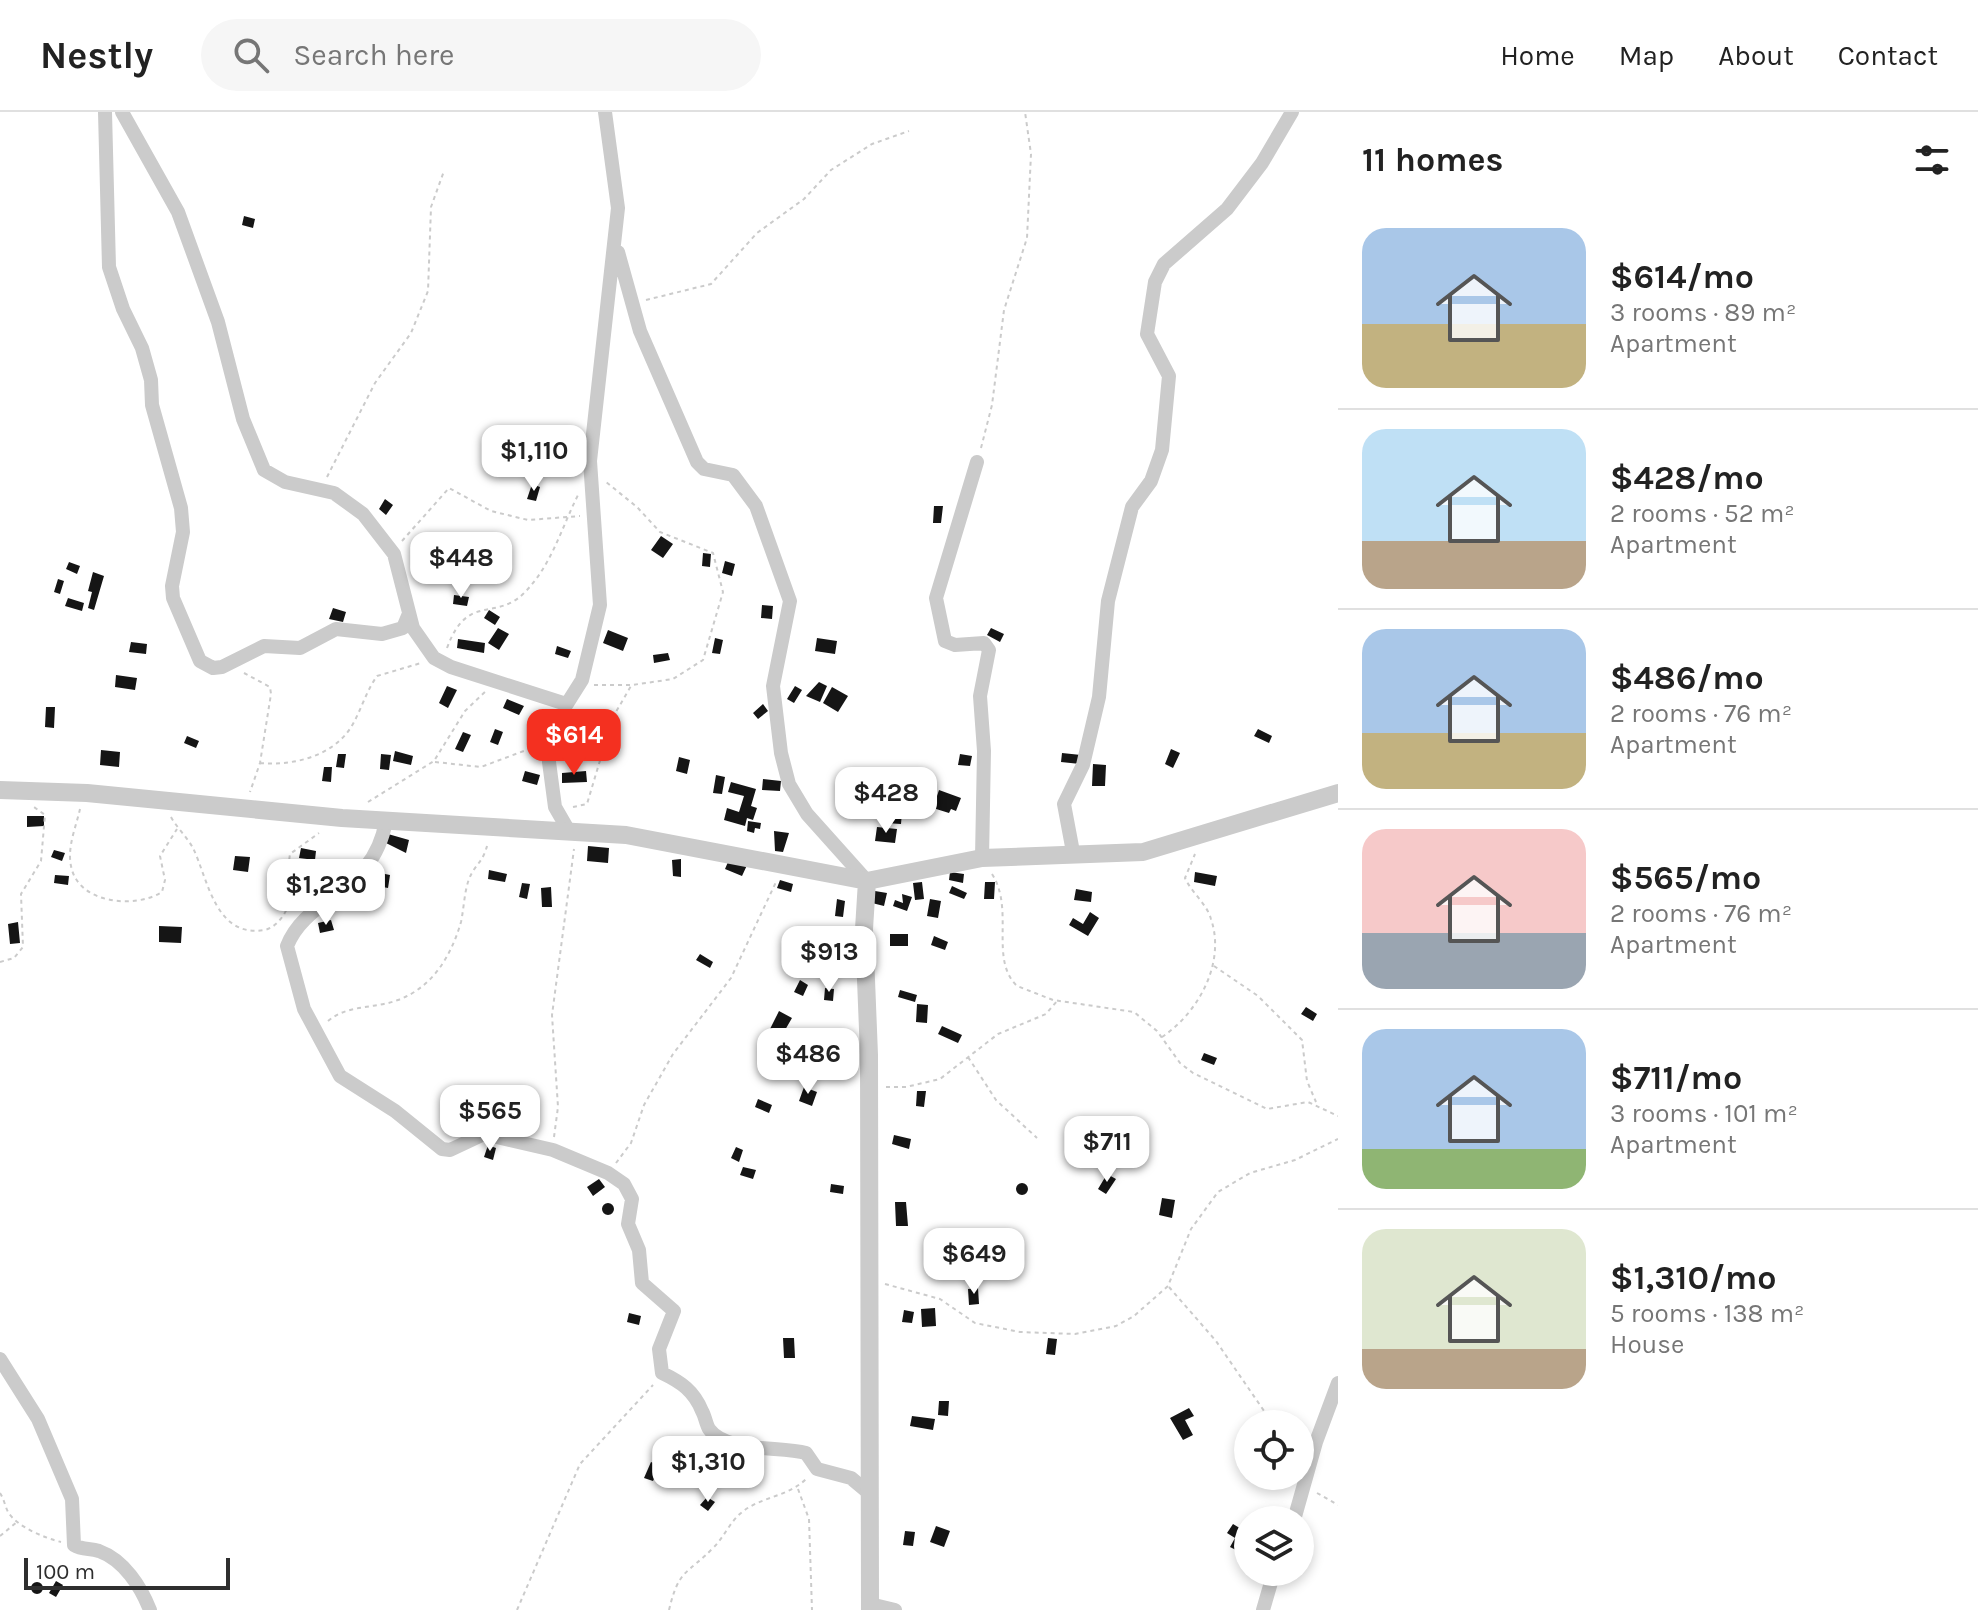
<!DOCTYPE html>
<html lang="en">
<head>
<meta charset="utf-8">
<style>
  body { margin:0; font-family:Karla,sans-serif; background:#f6f6f6; color:#222; height:100vh; display:flex; flex-direction:column; font-size:30px; white-space:nowrap }
  * { box-sizing:border-box; margin:0 }
  p { font-size:26px; color:#767676 }
  .icon { flex:none; width:44px; height:44px; fill:none; stroke:currentColor; stroke-width:2; stroke-linecap:round; stroke-linejoin:round }
  .map { position:relative; flex:1; overflow:hidden }
  .drawer { display:flex; flex-direction:column; background:#fff; width:640px }
  .drawer>* { flex:none }
  .buttons { position:absolute; left:1234px; top:1298px; display:grid; gap:16px }
  .buttons a { display:grid; place-items:center; width:80px; height:80px; border-radius:50%; background:#fff; box-shadow:0 4px 12px #0003; font-size:40px }
  .scale { position:absolute; left:24px; bottom:20px; width:206px; box-sizing:border-box; padding-left:8px; border:4px solid #2e2e2e; border-top:0; font-size:22px; line-height:28px; white-space:nowrap; color:#2e2e2e; -webkit-text-stroke:6px #fff; paint-order:stroke }
  .price { position:absolute; translate:-50% -68px; padding:0 18px; border-radius:16px; background:#fff; color:#222; font-size:26px; line-height:52px; filter:drop-shadow(0 2px 4px #0008) }
  .price::after { content:''; position:absolute; left:50%; top:48px; width:24px; height:18px; margin-left:-12px; background:inherit; clip-path:polygon(0 0,100% 0,50% 100%) }
  .price.active { background:#f43020; color:#fff }
  ul { padding:0; list-style:none }
  li { display:flex; align-items:center; gap:24px; height:200px; padding:0 24px }
  li+li { border-top:2px solid #e0e0e0 }
  li span { display:grid; place-items:center; flex:none; width:224px; height:160px; border-radius:24px; color:#555 }
  li>.icon { margin-inline-start:auto }
  span .icon { width:96px; height:96px; fill:#fffc; stroke-width:1 }
  li b { font-size:34px }
  h2 { display:flex; justify-content:space-between; align-items:center; height:96px; padding:0 24px; font-size:34px }
  header { display:flex; align-items:center; gap:48px; box-sizing:border-box; height:112px; padding:0 40px; background:#fff; border-bottom:2px solid #e0e0e0 }
  header strong { font-size:38px }
  nav { display:flex; gap:44px; margin-inline-start:auto; font-size:28px }
  .search { width:560px; height:72px; background:#f6f6f6; display:flex; align-items:center; gap:20px; box-sizing:border-box; padding:0 28px; border-radius:44px; color:#767676; font-size:30px }
  main { display:flex; flex:1; min-height:0 }
  .map>svg:first-child { display:block }
</style>
</head>
<body>
<header>
<strong>Nestly</strong>
<div class="search"><svg class="icon" aria-label="search" viewBox="0 0 24 24"><circle cx="10" cy="10" r="6"/><path d="M15 15l6 6"/></svg>Search here</div>
<nav><a>Home</a><a>Map</a><a>About</a><a>Contact</a></nav>
</header>
<main>
<div class="map">
<svg width="1338" height="1498" viewBox="0 0 1338 1498">
  <rect width="100%" height="100%" fill="#fff"/>
  <!-- building -->
  <path fill="#151515" d="M244,104L255,107L253,116L242,113Z
    M532,372L540,375L536,389L527,387Z
    M385,387L393,393L386,403L379,397Z
    M934,394H943L941,411H933Z
    M661,424L673,432L663,446L651,438Z
    M703,441L711,442L710,455L702,454Z
    M725,449L735,452L732,464L722,461Z
    M69,450L80,454L77,462L66,457Z
    M93,460L104,464L94,498L88,496L92,480L88,479Z
    M58,467L64,469L60,482L54,480Z
    M454,483L469,485L467,494L453,492Z
    M68,486L84,491L82,499L65,494Z
    M762,493L773,494L772,507L761,506Z
    M333,496L346,500L343,510L329,507Z
    M489,498L500,505L495,513L484,506Z
    M498,516L509,522L499,538L488,531Z
    M991,516L1004,522L1000,530L987,523Z
    M608,518L628,526L623,539L603,531Z
    M715,526L723,528L720,542L712,541Z
    M817,526L837,529L835,542L815,539Z
    M458,527L485,531L484,541L457,536Z
    M131,530L147,532L146,542L129,540Z
    M557,534L571,539L568,546L555,542Z
    M668,541L670,548L654,551L653,543Z
    M116,563L137,566L135,578L115,575Z
    M819,570L827,574L820,590L806,584Z
    M447,574L457,578L448,596L439,591Z
    M795,574L802,578L794,591L787,587Z
    M832,575L848,584L838,600L823,591Z
    M507,587L524,594L519,603L503,596Z
    M763,592L768,599L758,607L753,601Z
    M46,595H55L54,616L45,615Z
    M495,617L503,620L498,633L490,630Z
    M1258,617L1272,624L1269,631L1254,624Z
    M463,620L471,623L463,640L455,637Z
    M187,624L199,629L196,636L184,631Z
    M1171,637L1180,641L1173,656L1165,652Z
    M101,638L120,640L119,655L100,653Z
    M395,639L413,644L411,653L393,649Z
    M1062,641L1081,643L1080,652L1061,650Z
    M338,642H346L344,656L336,655Z
    M381,642L391,643L389,658L380,657Z
    M960,642L972,644L970,654L958,653Z
    M679,645L690,648L687,662L676,659Z
    M1093,652L1106,653L1105,674H1092Z
    M324,655H332L331,670L322,669Z
    M525,659L540,663L537,673L522,669Z
    M586,659L587,670L562,671V661Z
    M716,663L725,665L722,682L713,681Z
    M763,667L781,669L780,679L762,678Z
    M731,670L756,677L751,694L757,696L753,708L747,706L745,714L724,708L727,696L739,700L744,684L728,680Z
    M939,678L961,686L956,699L951,697L949,701L933,696Z
    M887,699L902,700L901,712L886,711Z
    M27,704H44V714L27,715Z
    M748,709L761,711L760,717L755,716L754,721L747,719Z
    M877,715L897,717L895,731L875,729Z
    M774,719L789,721L783,740L775,739Z
    M388,722L409,728L406,741L386,731Z
    M588,734L609,736L608,751L587,749Z
    M301,736L316,739L315,748L299,746Z
    M54,738L65,741L62,749L51,745Z
    M731,743L748,751L742,764L725,757Z
    M235,744L250,745L248,760L233,758Z
    M681,747V765L673,764L672,748Z
    M489,758L507,762L505,770L488,767Z
    M370,759L390,763L388,776L367,772Z
    M950,760L964,762L963,771L949,768Z
    M1195,760L1217,764L1215,774L1194,770Z
    M55,763L69,764L68,773L54,771Z
    M780,768L793,772L791,780L777,776Z
    M922,770L924,787L915,788L913,771Z
    M985,770H995L994,787H984Z
    M522,771L530,772L527,787L519,785Z
    M952,774L967,781L964,787L949,781Z
    M551,775L552,795H542L541,776Z
    M1076,777L1092,780L1091,790L1074,788Z
    M875,779L887,781L884,794L872,791Z
    M902,782L912,785L907,799L893,794L895,788L903,791Z
    M837,787L845,789L843,805L835,804Z
    M930,787L941,789L938,806L927,804Z
    M1090,800L1099,806L1088,824L1069,813L1073,806L1083,812Z
    M331,808L334,818L320,821L318,811Z
    M18,810L20,831L10,832L8,812Z
    M159,814L182,815L181,831L159,830Z
    M890,822H908V834H890Z
    M934,824L948,830L945,838L931,833Z
    M700,842L713,850L710,856L696,848Z
    M800,868L808,873L803,884L794,880Z
    M825,876L834,877L833,889L824,888Z
    M900,878L917,883L915,890L898,885Z
    M917,892L928,893L927,911L916,910Z
    M1306,895L1317,902L1313,909L1301,902Z
    M779,899L792,906L781,925L769,919Z
    M942,914L962,923L958,931L938,922Z
    M1204,941L1217,946L1214,953L1201,948Z
    M804,975L817,980L812,994L799,989Z
    M917,979H926L924,995L916,994Z
    M758,987L772,993L769,1001L755,995Z
    M491,999L505,1002L503,1010L489,1008Z
    M894,1023L911,1027L909,1037L892,1032Z
    M488,1033L496,1036L493,1048L484,1045Z
    M736,1035L743,1038L739,1050L731,1046Z
    M743,1055L756,1058L753,1067L740,1063Z
    M1107,1062L1116,1067L1106,1082L1098,1077Z
    M599,1067L605,1075L593,1084L587,1075Z
    M1016 1077a6 6 0 1 1 12 0a6 6 0 1 1-12 0Z
    M831,1072L844,1074L843,1082L830,1080Z
    M1162,1086L1175,1088L1172,1106L1159,1103Z
    M895,1090H906L908,1114H896Z
    M602 1097a6 6 0 1 1 12 0a6 6 0 1 1-12 0Z
    M978,1176L979,1192L969,1193L968,1177Z
    M935,1196L936,1214L922,1215L921,1197Z
    M904,1198L914,1200L912,1211L902,1210Z
    M629,1201L641,1204L639,1213L627,1210Z
    M783,1226H794L795,1246H784Z
    M1048,1226L1057,1227L1055,1243L1046,1242Z
    M939,1289H949L948,1304L938,1303Z
    M1189,1296L1194,1304L1185,1308L1193,1323L1183,1328L1170,1306Z
    M912,1304L935,1307L933,1318L910,1314Z
    M651,1350L660,1354L653,1369L644,1366Z
    M707,1385L715,1390L708,1399L700,1393Z
    M1233,1412L1248,1421L1238,1439L1230,1435L1235,1426L1227,1421Z
    M936,1414L950,1419L944,1435L930,1430Z
    M905,1419L915,1420L913,1434L903,1433Z
    M56,1469L63,1473L56,1485L49,1481Z
    M31 1476a6 6 0 1 1 12 0a6 6 0 1 1-12 0Z"/>
  <g fill="none" stroke-linecap="round" stroke-linejoin="round">
    <!-- path -->
    <path stroke="#cbcbcb" stroke-width="2" stroke-dasharray="4 4" stroke-linecap="butt" d="M646,188L711,172L757,121L804,87L831,58L872,32L909,19
      M981,336L992,293L1004,198L1027,126L1031,42L1025,0
      M327,365L375,271L411,221L428,179L431,95L444,59
      M402,429L449,376L491,399L528,408L580,404
      M447,536C467,481 495,509 523,482C551,455 561,417 578,383
      M244,561L270,575L271,582L260,651L250,680
      M594,573H632L673,567L703,548L723,480L713,441L660,420L637,395L606,370
      M435,650L481,655L537,634
      M260,651C296,654 337,643 354,610C362,595 367,578 377,564L421,551
      M368,690L434,649L465,599L486,579
      M573,695L587,692L613,605L631,574
      M80,697C76,715 67,735 71,754C78,792 135,797 162,780L165,768L160,744L177,717
      M171,705C177,716 187,725 193,736C208,767 215,826 264,818C276,816 285,803 289,792C294,776 287,758 290,742L319,721
      M992,762C1015,798 989,847 1017,874L1053,888L1134,900L1157,919L1180,951L1193,961L1267,997L1308,990L1338,1004
      M0,850L14,846L23,835L21,782L41,749L45,703L34,695
      M1214,854L1258,884L1302,928L1307,969L1316,990
      M328,909C348,892 375,897 398,888C433,875 451,844 461,810C464,796 464,781 469,767C476,750 483,752 488,730
      M1162,925C1198,901 1226,851 1211,807C1207,792 1191,780 1185,766L1195,742
      M968,945L996,988L1037,1026
      M886,975H906L940,967L998,922L1046,902L1057,889
      M554,1025L558,995L552,903L574,737
      M616,1051L631,1031L644,993L673,942L731,866L776,770
      M885,1172L940,1187L975,1211L1020,1220L1075,1222L1116,1214L1134,1204L1168,1174L1191,1117L1218,1080L1250,1061L1295,1048L1338,1027
      M1169,1175L1216,1229L1273,1312
      M798,1377L809,1407L812,1498
      M0,1381C4,1387 5,1394 8,1400C17,1415 45,1426 61,1430
      M1317,1381L1338,1393
      M0,1424L17,1410
      M517,1498L580,1352L653,1273
      M669,1498C679,1456 687,1463 714,1435C724,1425 730,1410 741,1401C759,1385 788,1385 806,1367"/>
    <!-- minor -->
    <path stroke="#cbcbcb" stroke-width="14" d="M105,0L109,155L123,197L142,236L151,268L152,293L181,396L183,420L172,474L173,486L200,549L213,556L222,555L264,534L300,536L336,517L382,522L403,516L408,504
      M122,0L178,100L218,210L243,307L264,358L285,370L334,381L363,402L394,442L413,516L434,546L451,555L566,592
      M618,140L640,219L697,350L704,357L733,363L756,394L790,489L773,574L781,641L789,672L807,702L867,769
      M977,350L936,486L945,529L955,533L984,531L989,538L980,584L984,639L982,746
      M386,708C374,782 307,783 287,834L304,897L340,964L395,999L442,1037L450,1038L484,1022L553,1038L608,1061L624,1072L632,1087L628,1112L639,1138L642,1171L674,1199L659,1237L662,1261C681,1270 694,1279 702,1299C705,1304 706,1312 709,1317C726,1341 780,1334 806,1341L817,1357L851,1366L869,1381
      M570,721L555,695L549,650L551,626L558,606L582,568L600,493L590,349L618,96L605,0
      M1073,740L1064,692L1083,653L1099,585L1108,489L1132,395L1151,369L1162,338L1169,264L1147,222L1155,170L1164,152L1227,97L1262,51L1292,0
      M0,1247L38,1307L72,1387L74,1433C82,1438 90,1436 99,1439C124,1448 141,1475 150,1498
      M1294,1408L1316,1330L1338,1271
      M870,1492L895,1498
      M1263,1498L1274,1460"/>
    <!-- tertiary -->
    <path stroke="#cbcbcb" stroke-width="18" d="M0,678L87,681L342,706L626,723L867,769L982,746L1143,740L1338,681
      M867,769L864,817L869,943L870,1498"/>
  </g>
</svg>
<div class="buttons">
<a><svg class="icon" aria-label="locate" viewBox="0 0 24 24"><circle cx="12" cy="12" r="6"/><path d="M12 2v4M12 18v4M2 12h4M18 12h4"/></svg></a>
<a><svg class="icon" aria-label="layers" viewBox="0 0 24 24"><path d="M12 4l9 5-9 5-9-5zM3 14l9 5 9-5"/></svg></a>
</div>
<div class="scale">100 m</div>
<b class="price" style="left:534px;top:381px">$1,110</b>
<b class="price" style="left:461px;top:488px">$448</b>
<b class="price active" style="left:574px;top:665px">$614</b>
<b class="price" style="left:886px;top:723px">$428</b>
<b class="price" style="left:326px;top:815px">$1,230</b>
<b class="price" style="left:829px;top:882px">$913</b>
<b class="price" style="left:808px;top:984px">$486</b>
<b class="price" style="left:490px;top:1041px">$565</b>
<b class="price" style="left:1107px;top:1072px">$711</b>
<b class="price" style="left:974px;top:1184px">$649</b>
<b class="price" style="left:708px;top:1392px">$1,310</b>
</div>
<section class="drawer">
<h2>11 homes<svg class="icon" aria-label="filters" viewBox="0 0 24 24"><path d="M4 7h16M4 17h16"/><circle cx="9" cy="7" r="2"/><circle cx="15" cy="17" r="2"/></svg></h2>
<ul>
<li><span style="background:linear-gradient(#a9c7e8 60%,#c2b280 0)"><svg class="icon" aria-label="home" viewBox="0 0 24 24"><path d="M3 11l9-7 9 7M6 9v11h12V9"/></svg></span><div><b>$614/mo</b><p>3 rooms · 89 m²</p><p>Apartment</p></div></li>
<li><span style="background:linear-gradient(#bfe0f5 70%,#b9a48a 0)"><svg class="icon" aria-label="home" viewBox="0 0 24 24"><path d="M3 11l9-7 9 7M6 9v11h12V9"/></svg></span><div><b>$428/mo</b><p>2 rooms · 52 m²</p><p>Apartment</p></div></li>
<li><span style="background:linear-gradient(#a9c7e8 65%,#c2b280 0)"><svg class="icon" aria-label="home" viewBox="0 0 24 24"><path d="M3 11l9-7 9 7M6 9v11h12V9"/></svg></span><div><b>$486/mo</b><p>2 rooms · 76 m²</p><p>Apartment</p></div></li>
<li><span style="background:linear-gradient(#f6c9c9 65%,#9aa5b1 0)"><svg class="icon" aria-label="home" viewBox="0 0 24 24"><path d="M3 11l9-7 9 7M6 9v11h12V9"/></svg></span><div><b>$565/mo</b><p>2 rooms · 76 m²</p><p>Apartment</p></div></li>
<li><span style="background:linear-gradient(#a9c7e8 75%,#8fb573 0)"><svg class="icon" aria-label="home" viewBox="0 0 24 24"><path d="M3 11l9-7 9 7M6 9v11h12V9"/></svg></span><div><b>$711/mo</b><p>3 rooms · 101 m²</p><p>Apartment</p></div></li>
<li><span style="background:linear-gradient(#dfe7d0 75%,#b9a48a 0)"><svg class="icon" aria-label="home" viewBox="0 0 24 24"><path d="M3 11l9-7 9 7M6 9v11h12V9"/></svg></span><div><b>$1,310/mo</b><p>5 rooms · 138 m²</p><p>House</p></div></li>
</ul>
</section>
</main>
</body>
</html>
